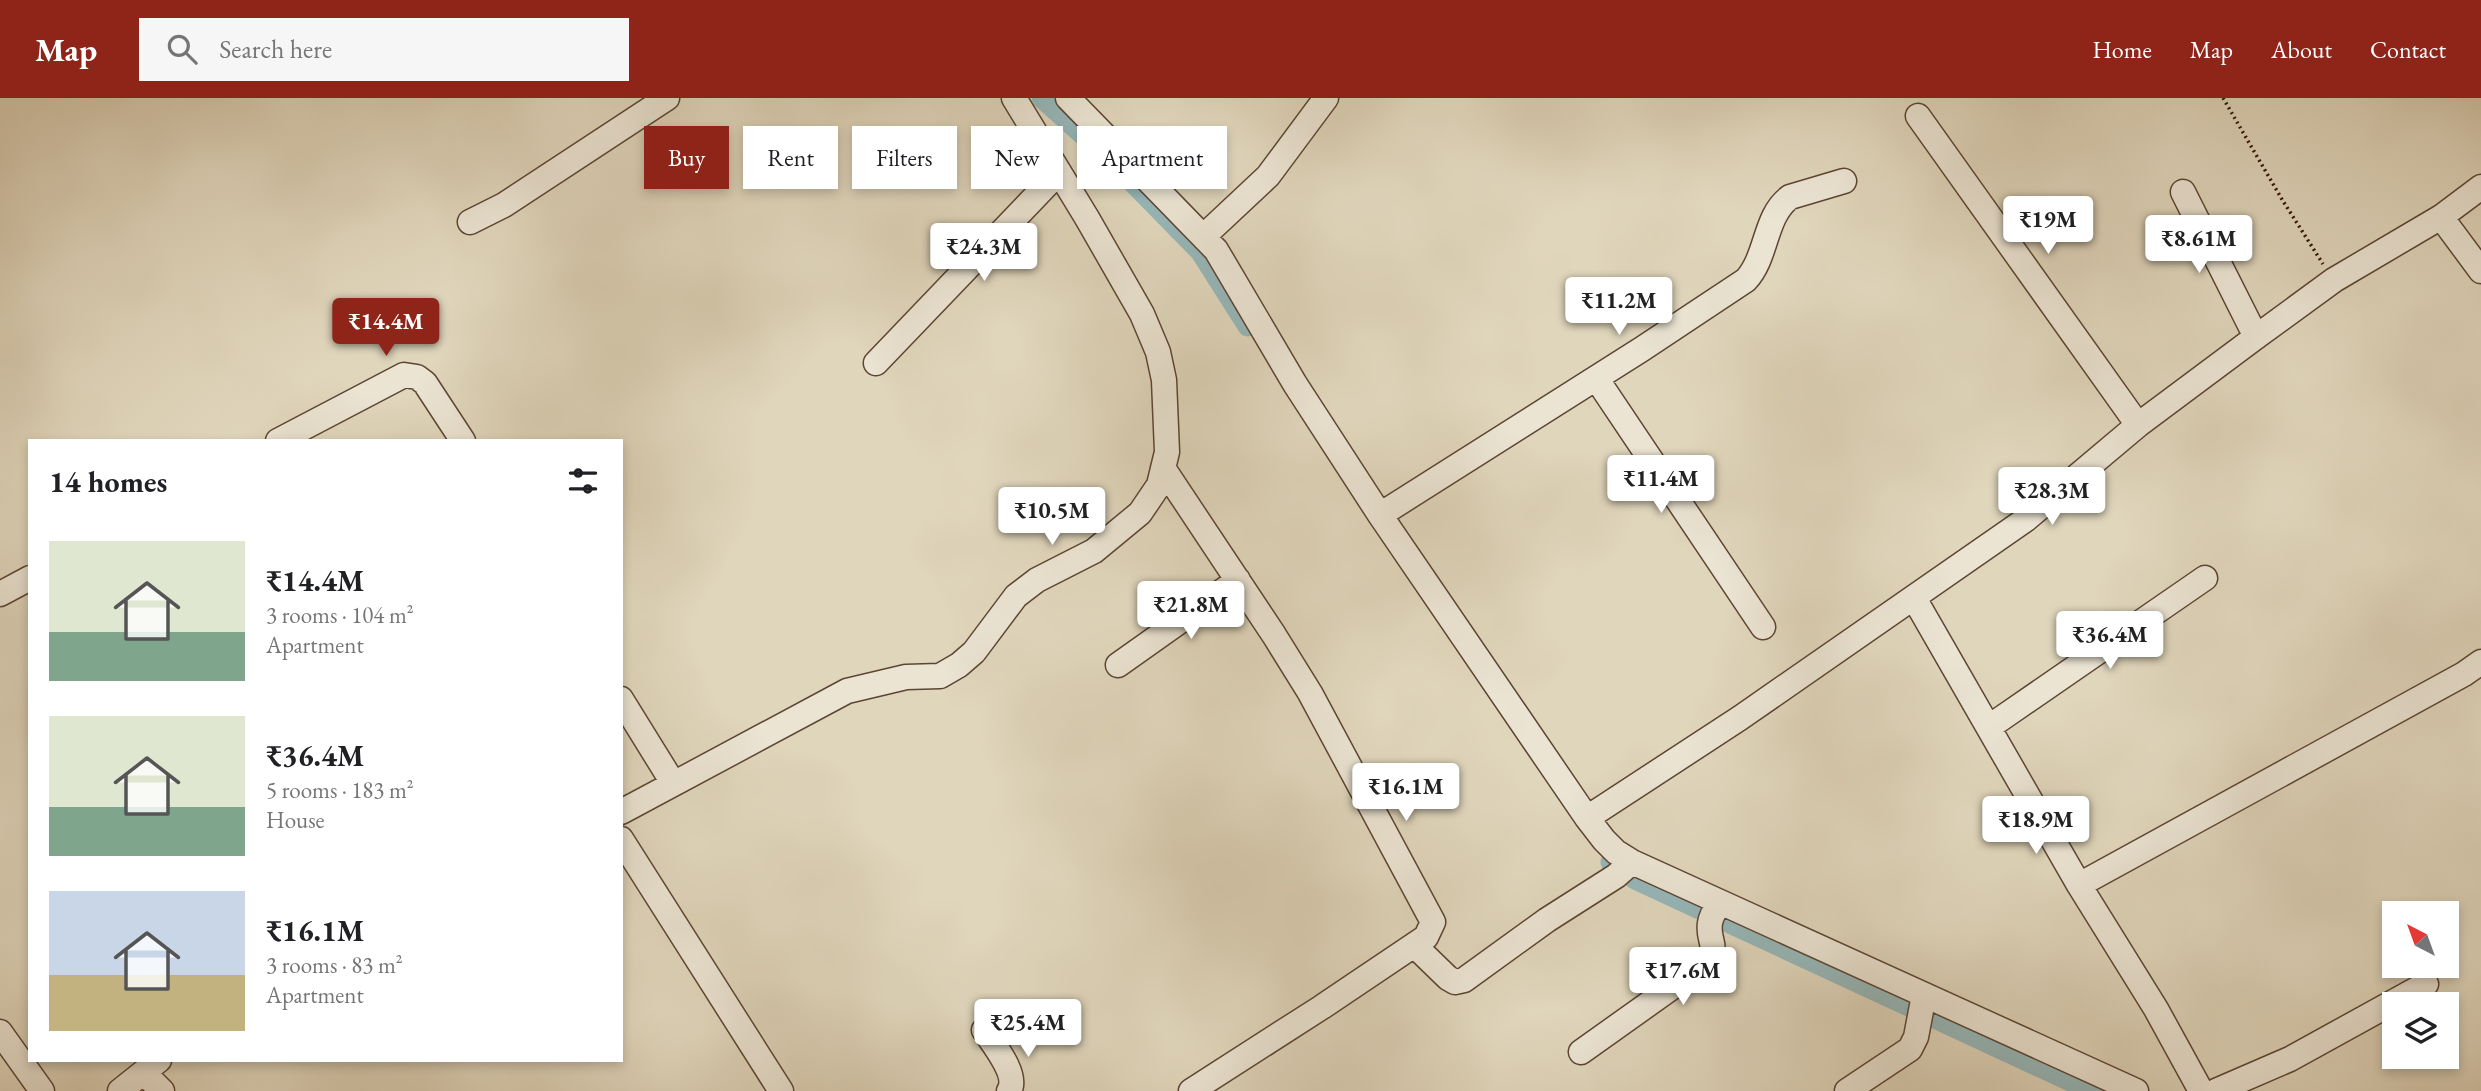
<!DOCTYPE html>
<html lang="en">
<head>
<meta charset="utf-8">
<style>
  body { margin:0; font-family:"EB Garamond",serif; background:#f6f6f6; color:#202124; height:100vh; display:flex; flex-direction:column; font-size:26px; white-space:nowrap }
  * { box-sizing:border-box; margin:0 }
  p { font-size:23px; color:#757577 }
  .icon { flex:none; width:38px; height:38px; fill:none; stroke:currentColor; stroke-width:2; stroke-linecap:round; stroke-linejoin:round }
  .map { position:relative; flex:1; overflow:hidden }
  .side { position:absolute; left:28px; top:341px; width:595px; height:623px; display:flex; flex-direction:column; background:#fff; border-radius:0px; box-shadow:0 4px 10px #0003 }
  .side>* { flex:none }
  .guide { position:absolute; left:644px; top:28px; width:665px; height:63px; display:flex; gap:14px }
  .needle { width:46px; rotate:319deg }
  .buttons { position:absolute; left:2382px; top:803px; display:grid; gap:14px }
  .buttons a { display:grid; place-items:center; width:77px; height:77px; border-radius:0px; background:#fff; box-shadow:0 4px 10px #0003; font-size:35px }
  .price { position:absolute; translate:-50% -60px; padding:0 16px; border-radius:7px; background:#fff; color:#222; font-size:23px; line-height:46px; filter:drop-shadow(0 2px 4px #0008) }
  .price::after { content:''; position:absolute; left:50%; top:42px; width:21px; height:16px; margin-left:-10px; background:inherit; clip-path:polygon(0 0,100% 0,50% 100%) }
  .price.selected { background:#8f2418; color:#fff }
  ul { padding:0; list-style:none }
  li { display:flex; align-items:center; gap:21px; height:175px; padding:0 21px }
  li span { display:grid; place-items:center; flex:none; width:196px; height:140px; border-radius:0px; color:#555 }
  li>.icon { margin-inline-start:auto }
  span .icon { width:84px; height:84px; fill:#fffc; stroke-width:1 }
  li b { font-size:30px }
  h2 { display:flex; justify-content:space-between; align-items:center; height:84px; padding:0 21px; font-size:30px }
  .tag { padding:0 24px; border-radius:0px; background:#fff; box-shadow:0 4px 10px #0003; font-size:24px; line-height:63px }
  .tag.selected { background:#8f2418; color:#fff }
  header { display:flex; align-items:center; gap:42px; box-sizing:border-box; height:98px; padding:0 35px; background:#8f2418; color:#fff }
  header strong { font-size:33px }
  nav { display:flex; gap:38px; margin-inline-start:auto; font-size:24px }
  .search { width:490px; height:63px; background:#f6f6f6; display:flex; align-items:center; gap:18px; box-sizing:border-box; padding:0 24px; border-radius:0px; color:#757577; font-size:26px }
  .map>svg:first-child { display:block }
</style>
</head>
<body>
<header>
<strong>Map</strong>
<div class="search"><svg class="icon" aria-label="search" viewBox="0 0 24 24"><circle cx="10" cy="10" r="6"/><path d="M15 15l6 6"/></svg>Search here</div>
<nav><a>Home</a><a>Map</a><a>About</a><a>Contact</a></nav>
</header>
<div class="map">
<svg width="2481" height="993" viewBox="0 0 2481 993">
  <rect width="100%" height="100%" fill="#e0d6bc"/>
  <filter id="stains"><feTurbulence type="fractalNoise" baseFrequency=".00286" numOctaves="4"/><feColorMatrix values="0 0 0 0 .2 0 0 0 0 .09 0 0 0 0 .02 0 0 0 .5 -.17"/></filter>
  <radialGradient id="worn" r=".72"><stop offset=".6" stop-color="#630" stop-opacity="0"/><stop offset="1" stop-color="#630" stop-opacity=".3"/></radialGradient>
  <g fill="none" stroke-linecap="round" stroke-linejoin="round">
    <!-- canal -->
    <path stroke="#96b7b9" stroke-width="21" d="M1042,0L1108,59L1201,154L1248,228
      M1611,764L1635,781L2092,993"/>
    <defs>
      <path id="minor" d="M1068,0L1216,152L1295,286L1380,417L1587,720L1604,742L1616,754L1632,764L2136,993
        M1918,18L2138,327
        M2183,94L2256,239
        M2441,119L2481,173
        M470,124L504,107L667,0
        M1204,138L1268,78L1326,0
        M876,265L1059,74
        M1596,280L1763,529
        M278,343L404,277L417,279L425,285L463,343
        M1163,370L1274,537L1310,595L1433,824L1426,839L1322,909L1191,993
        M1380,417L1642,251L1746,182C1768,158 1764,118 1790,99L1844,83
        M0,496L30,480
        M1914,500L2079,787L2156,911L2201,993
        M1118,567L1238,482
        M621,601L673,685
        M1989,629L2205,480
        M621,714L847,593L906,579L940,578L959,567L974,554L1016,498L1037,482L1094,453L1140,415L1159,387L1167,354L1164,282L1158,254L1142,216L1087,120L1014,0
        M1587,720L1740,620L2025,422L2138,327L2256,239L2334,182L2441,119L2481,89
        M621,741L781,993
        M2079,787L2464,576L2481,564
        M1414,847L1448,880L1455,884L1464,882L1547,822L1616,778L1632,764
        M984,932C993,946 1019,977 1009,993
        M0,934L42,993
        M1581,954L1706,865C1720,848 1707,843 1710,825C1711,818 1716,810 1720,804
        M144,975L162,993
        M120,993L159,962
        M1847,993L1910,951L1916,939L1924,897
        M2216,993L2290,961L2426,886"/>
    </defs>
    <!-- minor casing -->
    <use href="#minor" stroke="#5c4533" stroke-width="27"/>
    <!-- path -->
    <path stroke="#301505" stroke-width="3.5" stroke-dasharray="2 3.5" stroke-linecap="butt" d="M2223,0L2283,103L2323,166"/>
    <!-- minor -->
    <use href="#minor" stroke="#ebe4d3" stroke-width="24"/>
  </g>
  <rect width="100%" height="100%" filter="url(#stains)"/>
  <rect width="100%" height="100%" fill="url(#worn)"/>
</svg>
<div class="buttons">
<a><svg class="needle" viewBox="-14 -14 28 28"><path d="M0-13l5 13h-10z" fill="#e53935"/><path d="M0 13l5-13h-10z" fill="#757577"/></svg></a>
<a><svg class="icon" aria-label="layers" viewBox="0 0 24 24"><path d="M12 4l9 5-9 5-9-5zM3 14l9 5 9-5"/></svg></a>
</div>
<b class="price" style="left:2048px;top:158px">₹19M</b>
<b class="price" style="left:2199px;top:177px">₹8.61M</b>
<b class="price" style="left:984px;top:185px">₹24.3M</b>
<b class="price" style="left:1619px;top:239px">₹11.2M</b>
<b class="price selected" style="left:386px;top:260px">₹14.4M</b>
<b class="price" style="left:1661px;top:417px">₹11.4M</b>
<b class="price" style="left:2052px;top:429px">₹28.3M</b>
<b class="price" style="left:1052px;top:449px">₹10.5M</b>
<b class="price" style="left:1191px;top:543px">₹21.8M</b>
<b class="price" style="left:2110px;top:573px">₹36.4M</b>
<b class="price" style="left:1406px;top:725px">₹16.1M</b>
<b class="price" style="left:2036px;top:758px">₹18.9M</b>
<b class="price" style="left:1683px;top:909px">₹17.6M</b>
<b class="price" style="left:1028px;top:961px">₹25.4M</b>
<div class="guide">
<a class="tag selected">Buy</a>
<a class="tag">Rent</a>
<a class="tag">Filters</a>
<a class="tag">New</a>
<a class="tag">Apartment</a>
</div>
<section class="side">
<h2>14 homes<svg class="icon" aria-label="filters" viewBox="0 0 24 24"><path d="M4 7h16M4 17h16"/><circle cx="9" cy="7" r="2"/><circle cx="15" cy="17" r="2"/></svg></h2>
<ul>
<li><span style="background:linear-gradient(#dfe7d0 65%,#7fa58c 0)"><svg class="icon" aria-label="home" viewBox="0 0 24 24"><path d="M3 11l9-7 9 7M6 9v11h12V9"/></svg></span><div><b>₹14.4M</b><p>3 rooms · 104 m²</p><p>Apartment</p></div></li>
<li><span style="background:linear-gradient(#dfe7d0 65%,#7fa58c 0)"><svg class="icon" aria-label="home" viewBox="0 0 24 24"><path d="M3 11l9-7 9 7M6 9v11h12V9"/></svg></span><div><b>₹36.4M</b><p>5 rooms · 183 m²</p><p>House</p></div></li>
<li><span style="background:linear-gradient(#c9d6e8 60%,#c2b280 0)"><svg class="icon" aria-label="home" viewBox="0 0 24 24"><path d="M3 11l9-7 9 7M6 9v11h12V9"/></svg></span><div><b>₹16.1M</b><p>3 rooms · 83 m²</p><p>Apartment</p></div></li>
</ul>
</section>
</div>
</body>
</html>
